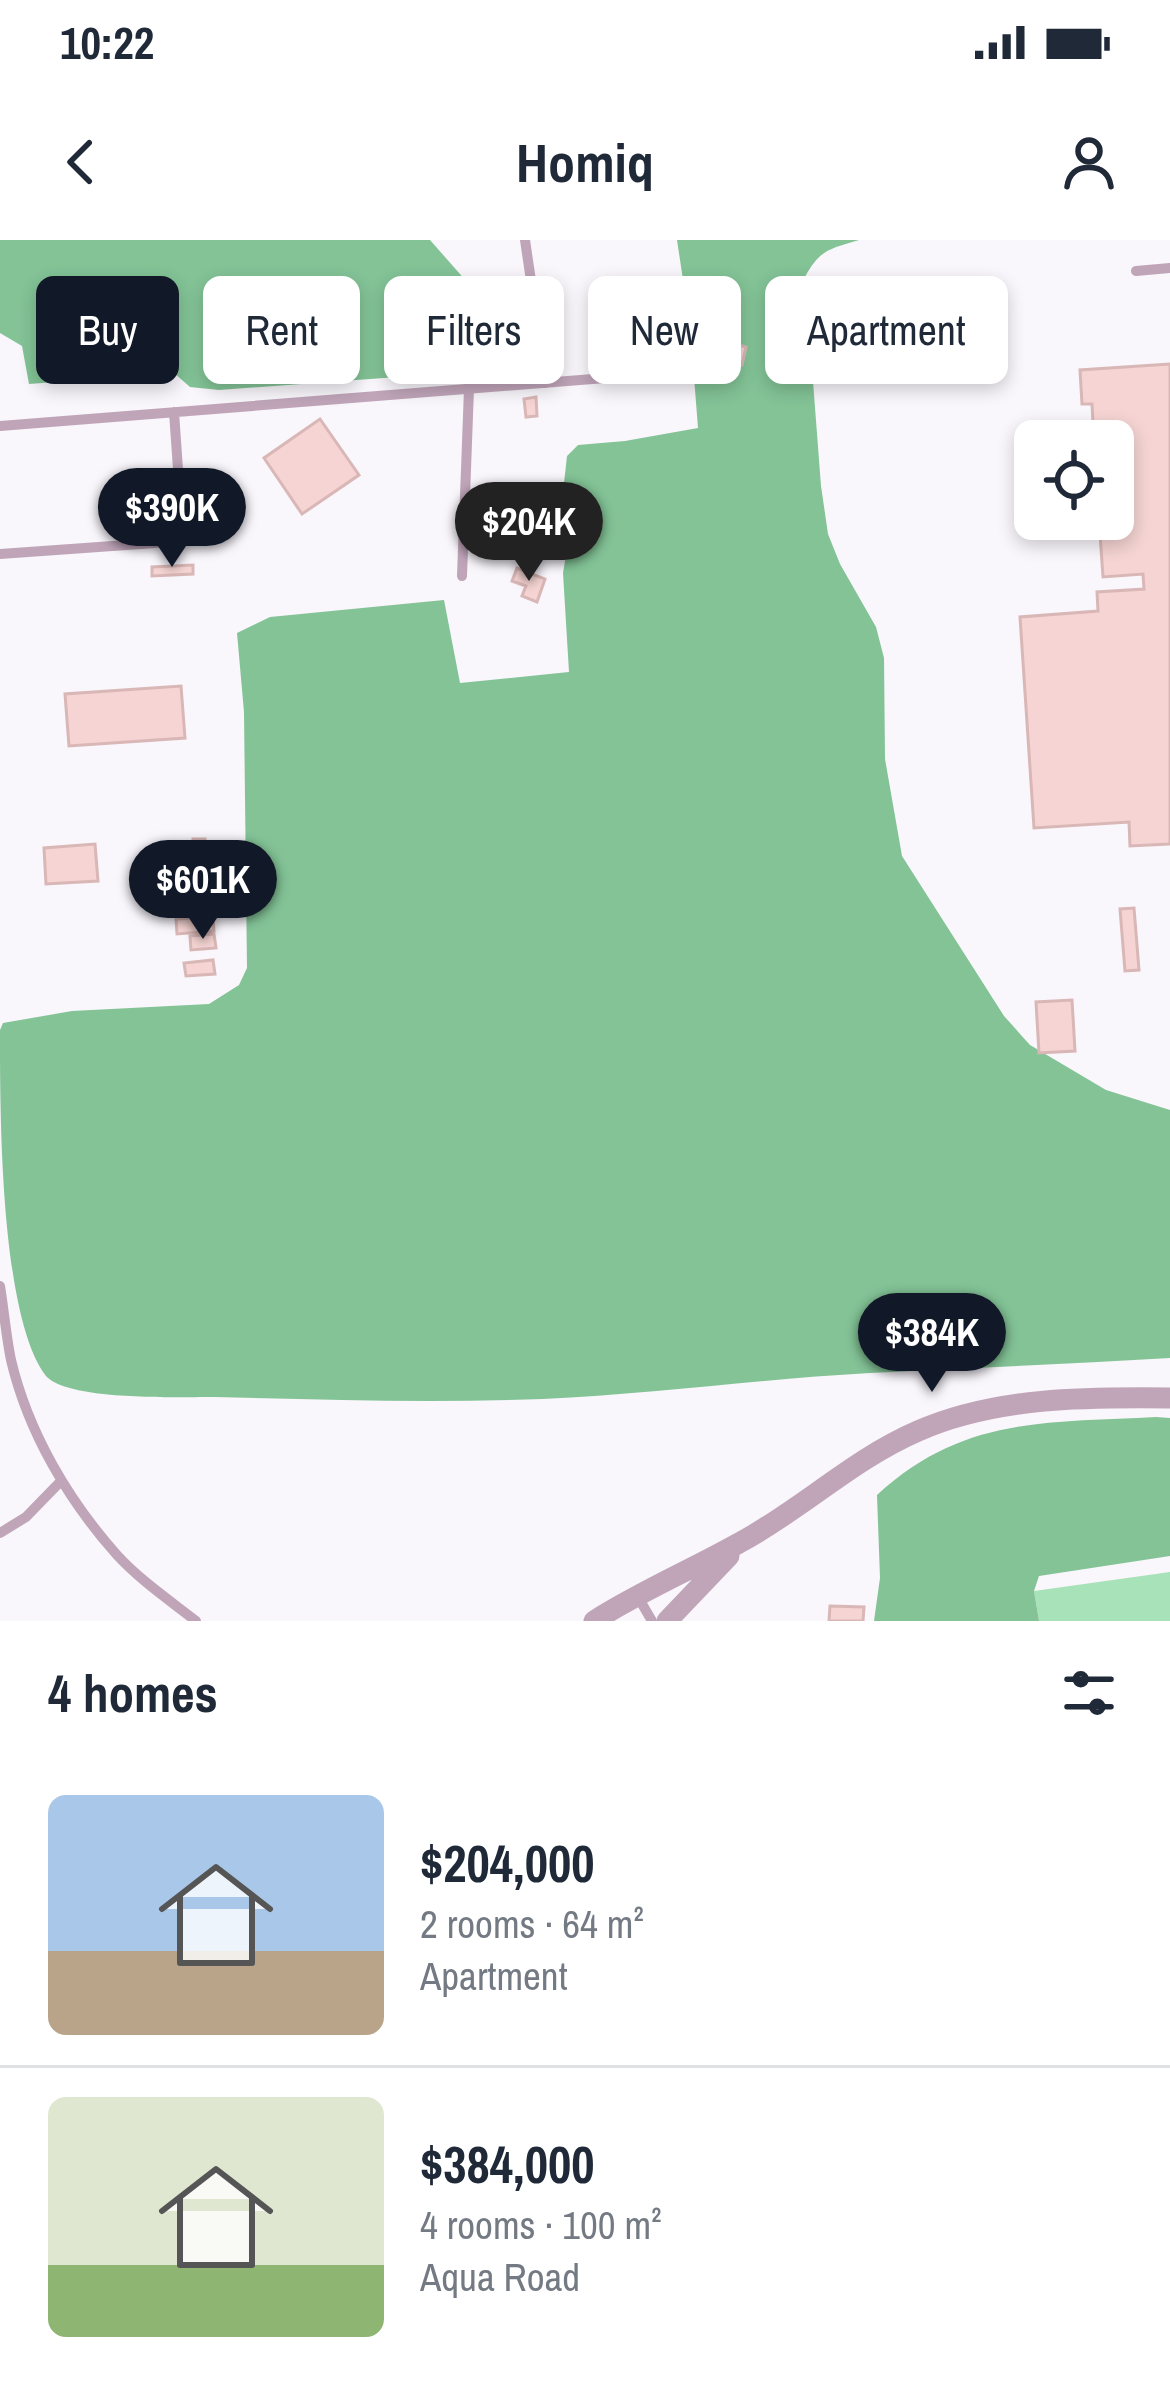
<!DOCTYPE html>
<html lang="en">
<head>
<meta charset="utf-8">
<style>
  body { margin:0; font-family:"Archivo Narrow",sans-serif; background:#f2f2f3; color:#1f2937; height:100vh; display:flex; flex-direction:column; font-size:45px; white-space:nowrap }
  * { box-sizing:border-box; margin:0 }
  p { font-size:39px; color:#747a83 }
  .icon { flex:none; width:66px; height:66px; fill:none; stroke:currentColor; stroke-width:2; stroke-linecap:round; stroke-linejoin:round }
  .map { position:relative; height:1381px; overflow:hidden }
  .sheet { display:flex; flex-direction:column; background:#fff; flex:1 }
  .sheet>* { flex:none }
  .top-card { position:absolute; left:36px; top:36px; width:1098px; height:108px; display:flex; gap:24px }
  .tools { position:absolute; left:1014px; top:180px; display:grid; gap:24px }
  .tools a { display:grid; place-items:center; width:120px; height:120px; border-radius:18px; background:#fff; box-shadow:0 6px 18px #0003; font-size:60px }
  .price { position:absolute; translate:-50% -102px; padding:0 27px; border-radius:42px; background:#111827; color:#fff; font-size:39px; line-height:78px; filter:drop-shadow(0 3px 6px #0008) }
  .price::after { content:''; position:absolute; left:50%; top:72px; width:36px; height:27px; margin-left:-18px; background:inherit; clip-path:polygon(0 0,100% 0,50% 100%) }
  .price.on { background:#222; color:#fff }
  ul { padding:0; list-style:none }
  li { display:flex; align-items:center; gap:36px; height:300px; padding:0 48px }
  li+li { border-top:3px solid #e0e1e3 }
  li span { display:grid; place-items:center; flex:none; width:336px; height:240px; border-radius:18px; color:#555 }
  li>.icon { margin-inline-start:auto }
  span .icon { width:144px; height:144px; fill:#fffc; stroke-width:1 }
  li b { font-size:51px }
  h2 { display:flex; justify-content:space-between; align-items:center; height:144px; padding:0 48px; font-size:51px }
  .tag { padding:0 42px; border-radius:18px; background:#fff; box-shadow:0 6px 18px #0003; font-size:42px; line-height:108px }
  .tag.on { background:#111827; color:#fff }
  .status { display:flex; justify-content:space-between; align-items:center; height:84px; padding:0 60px; background:#fff; direction:ltr }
  .status svg { height:33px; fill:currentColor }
  header { display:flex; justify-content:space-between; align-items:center; height:156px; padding:0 48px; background:#fff; font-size:54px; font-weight:700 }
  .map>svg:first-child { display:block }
</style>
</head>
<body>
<div class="status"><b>10:22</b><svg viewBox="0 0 49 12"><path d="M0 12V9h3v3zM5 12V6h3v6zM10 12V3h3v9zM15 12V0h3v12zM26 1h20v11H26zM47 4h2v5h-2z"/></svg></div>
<header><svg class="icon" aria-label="back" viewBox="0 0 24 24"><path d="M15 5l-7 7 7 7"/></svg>Homiq<svg class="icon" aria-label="person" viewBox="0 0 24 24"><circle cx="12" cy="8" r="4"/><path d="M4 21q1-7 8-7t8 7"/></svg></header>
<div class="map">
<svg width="1170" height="1381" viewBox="0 0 1170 1381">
  <rect width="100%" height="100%" fill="#f9f6fc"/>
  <!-- green -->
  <path fill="#a7e2b8" d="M1170,1332V1381H1039L1034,1351Z"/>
  <!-- forest -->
  <path fill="#83c396" d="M0,0H430L482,59L511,77L521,98L523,116L520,128L219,150L190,147L174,133L29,144L22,106L0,93Z
    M677,0H859C830,9 820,9 805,37L821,246L828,294L840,324L876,387L884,418L885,519L902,616L1004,776L1030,805L1106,850L1170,870V1118C1070,1124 970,1128 870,1133C761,1139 652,1154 543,1159C434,1163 325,1160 215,1157C181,1157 68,1161 46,1136C0,1076 0,872 0,790L3,783L72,771L209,764L239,745L247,728L244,472L237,393L270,377L444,360L460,443L569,432L563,333L566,315L564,243L567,216L578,205L625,201L698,188L690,86Z
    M1156,1177L1170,1178V1316L1039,1336L1034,1351L1039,1381H874L880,1338L877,1255C963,1176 1046,1183 1156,1177Z"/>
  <!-- building -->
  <path fill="#f5d4d3" stroke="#d9b7b6" stroke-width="3" d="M619,54L635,58L631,70L616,66Z
    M735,104L746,107L742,125L731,123Z
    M1170,124V604L1130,606L1129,582L1034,588L1020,377L1098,371L1097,352L1144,349L1143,334L1103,337L1099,279H1113V201H1094L1092,164H1082L1080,130Z
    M536,157L537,176L526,177L524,159Z
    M320,179L359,235L302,274L264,218Z
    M193,325V334L152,336V327Z
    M517,328L545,339L537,362L522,356L526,346L512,341Z
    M181,446L185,498L69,506L65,454Z
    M193,599H205V640H193Z
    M95,604L98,641L46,644L44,608Z
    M1134,668L1139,730L1125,731L1120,669Z
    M213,677L214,691L177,694L176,679Z
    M214,694L216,708L191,710L190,696Z
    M213,720L215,734L186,736L184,723Z
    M1072,760L1075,811L1039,813L1036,762Z
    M830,1366L864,1367L863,1381H829Z"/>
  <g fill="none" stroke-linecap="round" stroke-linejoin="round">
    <!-- lane -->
    <path stroke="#c0a5b9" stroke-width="10" d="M525,0L546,143
      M1136,31L1170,28
      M0,186L668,133
      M0,314L183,301L174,172
      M462,336L469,149
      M0,1046C4,1070 6,1096 11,1120C28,1192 68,1260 117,1315C140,1340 169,1360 196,1381
      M0,1293L26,1277L61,1241
      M638,1357L652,1381"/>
    <!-- street -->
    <path stroke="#c0a5b9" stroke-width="21" d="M594,1381C641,1351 691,1330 739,1303C801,1270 853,1219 918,1191C995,1157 1086,1157 1170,1158
      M667,1381L729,1316"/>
  </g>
</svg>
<div class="tools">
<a><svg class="icon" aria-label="locate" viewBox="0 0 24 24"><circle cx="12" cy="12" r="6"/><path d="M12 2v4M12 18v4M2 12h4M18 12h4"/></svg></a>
</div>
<b class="price" style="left:172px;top:330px">$390K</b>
<b class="price on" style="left:529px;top:344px">$204K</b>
<b class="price" style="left:203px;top:702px">$601K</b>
<b class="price" style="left:932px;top:1155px">$384K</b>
<div class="top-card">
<a class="tag on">Buy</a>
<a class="tag">Rent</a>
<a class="tag">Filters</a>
<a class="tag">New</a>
<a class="tag">Apartment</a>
</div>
</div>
<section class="sheet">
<h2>4 homes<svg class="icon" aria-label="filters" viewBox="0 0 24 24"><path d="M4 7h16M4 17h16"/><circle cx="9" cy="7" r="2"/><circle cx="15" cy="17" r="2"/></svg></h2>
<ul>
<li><span style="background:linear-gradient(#a9c7e8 65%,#b9a48a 0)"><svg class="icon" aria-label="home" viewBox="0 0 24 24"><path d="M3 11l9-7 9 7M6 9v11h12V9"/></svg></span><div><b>$204,000</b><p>2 rooms · 64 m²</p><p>Apartment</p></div></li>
<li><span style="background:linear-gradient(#dfe7d0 70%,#8fb573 0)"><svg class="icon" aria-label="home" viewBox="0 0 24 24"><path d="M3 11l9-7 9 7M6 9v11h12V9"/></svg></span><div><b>$384,000</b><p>4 rooms · 100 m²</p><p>Aqua Road</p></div></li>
</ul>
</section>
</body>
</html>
